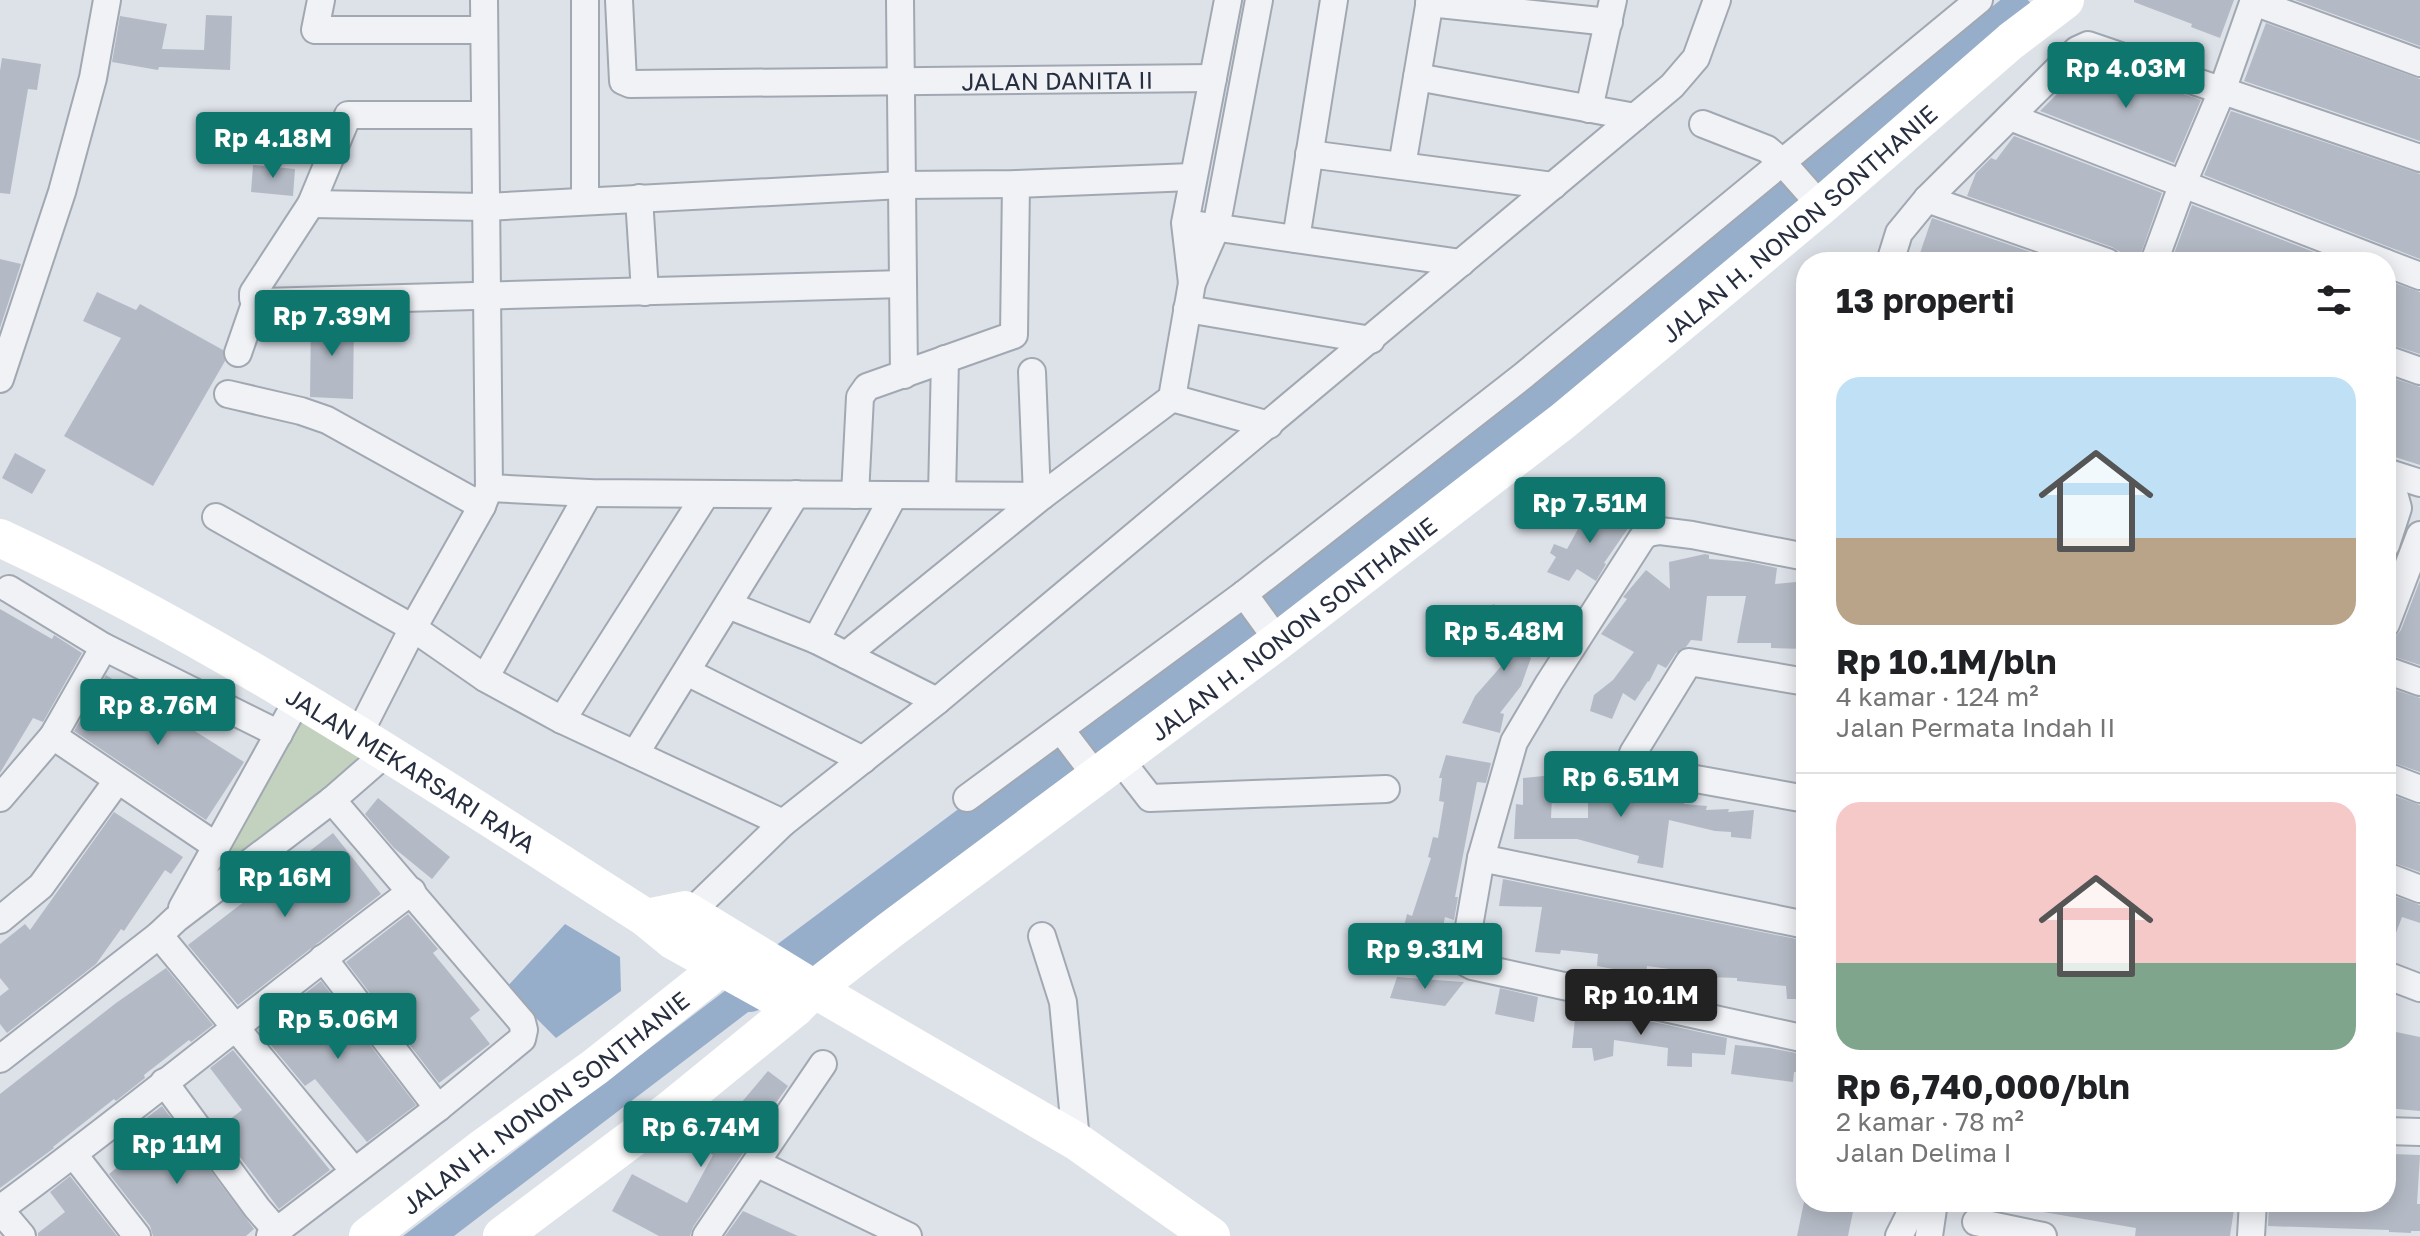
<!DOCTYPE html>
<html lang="id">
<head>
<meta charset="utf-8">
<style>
  body { margin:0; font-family:"Golos Text",sans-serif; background:#f2f2f2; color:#202124; height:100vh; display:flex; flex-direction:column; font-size:30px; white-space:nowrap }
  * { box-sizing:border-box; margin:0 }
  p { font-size:26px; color:#757577 }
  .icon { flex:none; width:44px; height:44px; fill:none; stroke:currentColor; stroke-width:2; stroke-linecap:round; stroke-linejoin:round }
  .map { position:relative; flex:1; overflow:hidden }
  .panel { position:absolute; left:1796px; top:252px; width:600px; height:960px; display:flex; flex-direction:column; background:#fff; border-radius:32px; box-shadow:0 4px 20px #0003 }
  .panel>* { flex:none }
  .price { position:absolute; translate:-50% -68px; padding:0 18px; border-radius:8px; background:#0f766e; color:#fff; font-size:26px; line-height:52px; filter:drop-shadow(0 2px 4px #0008) }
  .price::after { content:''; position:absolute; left:50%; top:48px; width:24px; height:18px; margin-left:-12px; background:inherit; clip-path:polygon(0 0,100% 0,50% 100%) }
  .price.on { background:#222; color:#fff }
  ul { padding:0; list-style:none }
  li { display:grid; align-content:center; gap:16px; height:424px; padding:0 40px }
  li+li { border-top:2px solid #e0e0e0 }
  li span { display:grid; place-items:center; height:248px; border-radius:24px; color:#555 }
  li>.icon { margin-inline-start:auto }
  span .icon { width:144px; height:144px; fill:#fffc; stroke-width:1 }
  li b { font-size:34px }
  h2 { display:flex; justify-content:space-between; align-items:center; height:96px; padding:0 40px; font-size:34px }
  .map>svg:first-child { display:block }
</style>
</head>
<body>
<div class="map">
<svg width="2420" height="1236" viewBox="0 0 2420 1236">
  <rect width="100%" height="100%" fill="#dde1e8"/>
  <!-- green -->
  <path fill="#c2d2be" d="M298,699L386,753L176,919Z"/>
  <!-- water -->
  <path fill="#96aeca" d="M565,924L620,957L621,991L556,1038L506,988Z
    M730,987L760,1003L454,1236H403Z"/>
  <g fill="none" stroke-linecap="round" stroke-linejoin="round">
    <!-- river -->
    <path stroke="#96aeca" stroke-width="42" d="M750,991L1261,609L1554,393L1672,292L2014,16"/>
  </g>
  <!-- building -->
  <path fill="#b4bac5" d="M2134,0H2234L2220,38L2191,27L2192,24L2134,2Z
    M2295,0H2420V46Z
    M206,15L232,16L230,70L159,67L158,70L112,62L120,16L167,24L162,49L204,50Z
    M2266,23L2420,79V141L2244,81Z
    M2,58L41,64L37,90L28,89L10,194L0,193V71Z
    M2089,62L2201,100L2174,163L2040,111Z
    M2231,111L2420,174V259L2204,175Z
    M2014,136L2162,193L2138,262H2123L2120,252L2112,247L1967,196L1976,173L1991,158L1996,160Z
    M253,165L295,169L293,196L251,192Z
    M2192,205L2340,262H2171Z
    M1932,218L2059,262H1917Z
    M0,259L21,264L0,328Z
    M2386,280L2420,292V354L2386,343Z
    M97,292L136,310L140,304L223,350L225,361L153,486L64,436L121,338L83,321Z
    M311,317L354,318L353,399L310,397Z
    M2386,376L2420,387V465L2386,454Z
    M15,453L46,470L32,494L2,478Z
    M1593,502L1631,524L1604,563L1606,564L1596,581L1577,569L1569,581L1547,572L1556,557L1550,553L1554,544L1567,549Z
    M1705,554L1709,555V559L1749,562L1777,568L1775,584L1806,581V649L1771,648V643H1737L1746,596H1707L1702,641L1691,640L1686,647L1676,653L1666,668L1658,664L1649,682L1648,681L1635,701L1623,693L1612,719L1590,711L1594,695L1613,680L1634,652L1601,634L1627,599L1623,597L1646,570L1670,589L1669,562Z
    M2420,580V665L2386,654V640L2395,637L2401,630Z
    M1493,604L1547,632L1528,656L1531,658L1521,686L1500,713L1504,714L1500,733L1462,723L1475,696L1504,663L1500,661L1518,636L1487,615Z
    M0,609L52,639L54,635L82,653L43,722L33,718L0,773Z
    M106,675L244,762L206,820L74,731Z
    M2386,687L2420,698V772L2386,760Z
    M1446,755L1491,763L1486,783L1477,782L1455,897H1458L1454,920L1445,917L1440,943L1401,939L1407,914L1412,916L1431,858L1428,857L1433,837L1438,838L1444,802L1439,801L1442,778H1439Z
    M1553,775L1551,818H1588V784L1621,782L1620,786L1674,800L1685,799L1684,804L1707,806L1706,810L1729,809L1728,812L1754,810L1751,839L1731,837V832L1715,831L1669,820L1663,868L1637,863L1639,856L1577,839H1514L1516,804L1523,805V778Z
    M2386,793L2420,805V872L2386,860Z
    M378,798L450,857L432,879L394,848L365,814Z
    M114,812L183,857L171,874L165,870L124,931L121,929L96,964L7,1033L0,1024V996L9,989L0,978V944L25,924L30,930Z
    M333,833L381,894L238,1005L188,945Z
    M1503,879L1806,941V999H1787L1786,986L1737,981V978L1708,977V974L1647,966L1646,975L1597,966L1598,954L1561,950L1560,954L1535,952L1542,907L1499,906Z
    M2386,893L2420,905V923L2402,917L2388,954H2386Z
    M408,914L438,949L433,953L480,1010L470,1018L490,1044L439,1083L346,962Z
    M166,968L213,1025L191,1042L189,1040L144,1075L145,1078L116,1101L114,1099L53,1147L54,1148L0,1188V1094L116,1003Z
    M1397,977L1422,979L1464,982L1445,1006L1390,998Z
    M321,981L416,1105L367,1142L315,1079L305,1086L258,1030Z
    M1500,988L1538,997L1534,1022L1495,1014Z
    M1576,1010H1598L1727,1038L1725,1055L1692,1053V1067L1667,1066L1668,1048L1614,1040L1613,1056L1594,1061L1592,1048H1572Z
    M2396,1032L2420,1037V1111L2386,1108V1072Z
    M1735,1045L1770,1048L1806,1055V1073L1794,1072L1793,1082L1731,1074Z
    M233,1050L330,1170L279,1209L218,1128L242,1110L210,1068Z
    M768,1071L788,1086L758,1128L759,1129L693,1227L690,1236H659L612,1211L632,1174L687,1203L713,1155L703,1148Z
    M162,1106L254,1229L246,1236H153L150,1226L109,1174L150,1141L137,1125Z
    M2392,1154L2420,1155L2417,1204H2420V1231H2411V1233L2389,1232V1230L2268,1226L2269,1202H2389Z
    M70,1176L117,1236H38V1233L65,1212L50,1192Z
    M1804,1202H1855L1848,1236H1797Z
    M2044,1202H2189L2234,1209L2230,1236H2135L2136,1228L2043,1212Z
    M743,1211L798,1236H725Z"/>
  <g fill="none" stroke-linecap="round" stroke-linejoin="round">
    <defs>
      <g id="street">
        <path d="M321,0L315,30H484"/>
        <path d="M585,0V200"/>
        <path id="s1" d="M619,0L623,81L630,84L1213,78"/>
        <path d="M900,0L904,375"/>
        <path d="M2254,2L2420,63"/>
        <path d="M1429,3L1609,22"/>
        <path d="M1417,77L1635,117"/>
        <path d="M1589,109L1613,0"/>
        <path d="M485,115H348L311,204L253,293V298L256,301L262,302L903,284"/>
        <path d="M2010,117L2384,262"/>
        <path d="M1703,124L1767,149L1782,162L1821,206"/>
        <path d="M1309,154L1553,186"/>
        <path d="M1402,166L1430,0"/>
        <path d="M639,198L645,292"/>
        <path d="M1927,199L2107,262"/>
        <path d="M311,204L486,207L902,185L1016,184L1192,177"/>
        <path d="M1199,225L1461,263"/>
        <path d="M1296,239L1334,0"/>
        <path d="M1890,262L1899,233L1927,199L2077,50L2088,45L2420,158"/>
        <path d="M2154,262L2183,183L2222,91L2254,0"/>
        <path d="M2386,263L2420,276"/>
        <path d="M1192,283L1185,223L1228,0"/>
        <path d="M1187,309L1371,340"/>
        <path d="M238,353L256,301"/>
        <path d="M2386,359L2420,371"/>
        <path d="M1032,372L1037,496"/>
        <path d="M0,379L62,192L93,78L107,0"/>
        <path d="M228,394L301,411L327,420L482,506"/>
        <path d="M1172,398L1269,425"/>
        <path d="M2386,472L2420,483"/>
        <path d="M489,488L589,493L1042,496"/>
        <path d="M2386,492L2395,497L2398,508L2386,545"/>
        <path d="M855,495L860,397L867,387L1014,335L1016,184"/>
        <path d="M942,495L945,359"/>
        <path d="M216,517L413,628L485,678L562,720L783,823"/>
        <path d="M1806,557L1692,535L1660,531L1648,533L1642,538L1549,683L1514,742L1481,858L1464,955L1465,962L1472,966L1806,1039"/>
        <path d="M9,589L104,647L279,734"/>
        <path d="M1244,594L1278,641"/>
        <path d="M728,605L816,640L937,701"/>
        <path d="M2386,624L2420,535"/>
        <path d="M816,640L894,495"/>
        <path d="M846,655L1042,496L1172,398L1192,283L1216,228L1259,0"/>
        <path d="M2386,670L2420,682"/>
        <path d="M687,672L863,760"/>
        <path d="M485,678L589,493"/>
        <path d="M1806,682L1689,662L1633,753L1634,764L1646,770L1806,799"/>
        <path d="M562,720L706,494"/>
        <path d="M1061,730L1096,776"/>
        <path d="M53,736L216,846"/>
        <path d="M358,736L413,628L482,506L489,488L484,0"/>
        <path d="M635,754L796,494"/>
        <path d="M1119,758L1150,798L1386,789"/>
        <path d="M2386,776L2420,789"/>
        <path d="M0,798L53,736L104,647"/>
        <path d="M967,798L1244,594L1523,376L1979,0"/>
        <path d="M1481,858L1806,925"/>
        <path d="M2386,876L2420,889"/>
        <path d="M182,908L298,699"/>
        <path d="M690,913L783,823L937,701L1672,86L1696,58L1717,0"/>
        <path d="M0,920L41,886L117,781"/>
        <path d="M159,935L354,1171"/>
        <path d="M1042,936L1063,1002L1076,1141"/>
        <path d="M323,958L438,1108"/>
        <path d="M2386,975L2420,988"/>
        <path d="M0,1059L159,935L176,919L332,800L386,753"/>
        <path d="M164,1082L257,1208L277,1231"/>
        <path d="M2386,1131L2420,1132"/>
        <path d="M74,1155L137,1236"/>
        <path d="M756,1163L908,1236"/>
        <path d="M0,1209C140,1106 273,995 412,891"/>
        <path d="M0,1210L22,1236"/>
        <path d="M1976,1222L2043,1236"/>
        <path d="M270,1236L438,1108L522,1039L524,1030L522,1022L332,800"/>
        <path d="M706,1236L823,1064"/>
        <path d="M1899,1236L1910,1214L1926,1202"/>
        <path d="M1929,1236L1934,1202"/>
        <path d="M2251,1236L2253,1202"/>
      </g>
    </defs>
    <!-- street casing -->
    <use href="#street" stroke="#a2a8b2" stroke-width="30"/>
    <!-- street -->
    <use href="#street" stroke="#f0f2f6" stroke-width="26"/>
    <!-- secondary -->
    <g stroke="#fff" stroke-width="38">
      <path id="s2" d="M0,538C227,643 436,784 646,918L674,941L795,1008"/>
      <path d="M646,918L685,910L690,913L814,989L1076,1141L1211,1236"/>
      <path id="s3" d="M368,1236L480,1150L595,1067L721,967"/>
      <path id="s4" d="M502,1236L670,1110L795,1008L814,989L889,931L1278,641L1563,421L1821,206L2011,41L2065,0"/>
    </g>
  </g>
  <g text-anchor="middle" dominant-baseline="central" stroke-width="6" stroke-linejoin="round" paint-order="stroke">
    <!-- street labels -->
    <g font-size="24" fill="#262e3f" stroke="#ecf0f5">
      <text stroke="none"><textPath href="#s1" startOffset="516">JALAN DANITA II</textPath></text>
      <text stroke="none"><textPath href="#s4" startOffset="1646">JALAN H. NONON SONTHANIE</textPath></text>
      <text stroke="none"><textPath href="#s4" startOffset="998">JALAN H. NONON SONTHANIE</textPath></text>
      <text stroke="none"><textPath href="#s2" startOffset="472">JALAN MEKARSARI RAYA</textPath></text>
      <text stroke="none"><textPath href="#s3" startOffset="222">JALAN H. NONON SONTHANIE</textPath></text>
    </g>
  </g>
</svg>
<b class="price" style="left:2126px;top:110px">Rp 4.03M</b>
<b class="price" style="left:273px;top:180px">Rp 4.18M</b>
<b class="price" style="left:332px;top:358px">Rp 7.39M</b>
<b class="price" style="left:1590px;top:545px">Rp 7.51M</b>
<b class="price" style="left:1504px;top:673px">Rp 5.48M</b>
<b class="price" style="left:158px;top:747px">Rp 8.76M</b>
<b class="price" style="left:1621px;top:819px">Rp 6.51M</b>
<b class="price" style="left:285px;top:919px">Rp 16M</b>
<b class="price" style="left:1425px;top:991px">Rp 9.31M</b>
<b class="price on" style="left:1641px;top:1037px">Rp 10.1M</b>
<b class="price" style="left:338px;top:1061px">Rp 5.06M</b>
<b class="price" style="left:701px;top:1169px">Rp 6.74M</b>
<b class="price" style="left:177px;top:1186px">Rp 11M</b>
<section class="panel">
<h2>13 properti<svg class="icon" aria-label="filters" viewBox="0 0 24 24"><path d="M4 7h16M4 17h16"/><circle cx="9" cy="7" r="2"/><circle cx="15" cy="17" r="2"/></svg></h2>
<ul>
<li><span style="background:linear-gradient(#bfe0f5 65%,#b9a48a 0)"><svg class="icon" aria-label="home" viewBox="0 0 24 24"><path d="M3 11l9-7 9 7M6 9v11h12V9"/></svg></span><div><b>Rp 10.1M/bln</b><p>4 kamar · 124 m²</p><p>Jalan Permata Indah II</p></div></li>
<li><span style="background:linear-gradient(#f6c9c9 65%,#7fa58c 0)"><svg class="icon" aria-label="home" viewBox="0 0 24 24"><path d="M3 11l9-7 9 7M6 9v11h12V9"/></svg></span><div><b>Rp 6,740,000/bln</b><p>2 kamar · 78 m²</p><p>Jalan Delima I</p></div></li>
</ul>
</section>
</div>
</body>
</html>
